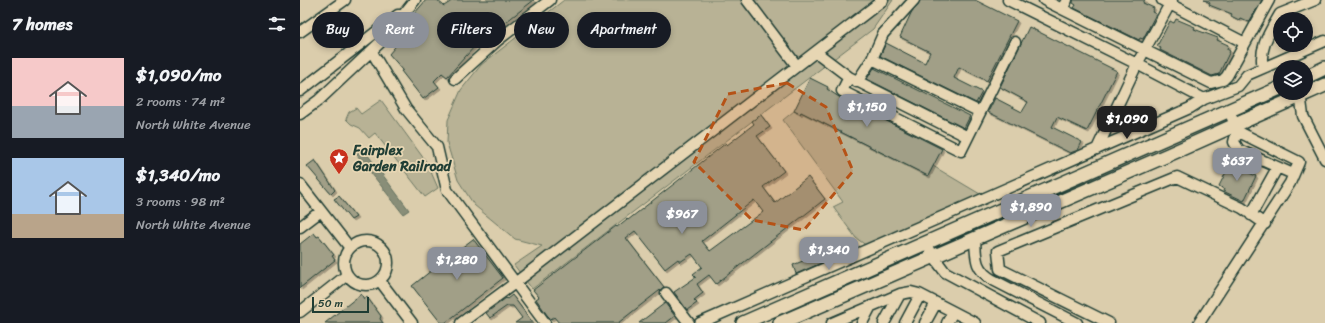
<!DOCTYPE html>
<html lang="en">
<head>
<meta charset="utf-8">
<style>
  body { margin:0; font-family:Sriracha,sans-serif; background:#242831; color:#f1f3f6; height:100vh; display:flex; flex-direction:column; font-size:15px; white-space:nowrap }
  * { box-sizing:border-box; margin:0 }
  p { font-size:13px; color:#9ea1a6 }
  .icon { flex:none; width:22px; height:22px; fill:none; stroke:currentColor; stroke-width:2; stroke-linecap:round; stroke-linejoin:round }
  .map { position:relative; flex:1; overflow:hidden }
  .details { display:flex; flex-direction:column; background:#171b24; width:300px }
  .details>* { flex:none }
  .banner { position:absolute; left:12px; top:12px; width:380px; height:36px; display:flex; gap:8px }
  .buttons { position:absolute; left:973px; top:12px; display:grid; gap:8px }
  .buttons a { display:grid; place-items:center; width:40px; height:40px; border-radius:50%; background:#171b24; box-shadow:0 2px 6px #0003; font-size:20px }
  .scale { position:absolute; left:12px; bottom:10px; width:57px; box-sizing:border-box; padding-left:4px; border:2px solid #1f3d34; border-top:0; font-size:11px; line-height:14px; white-space:nowrap; color:#1f3d34; -webkit-text-stroke:3px #e7d6b3; paint-order:stroke }
  .price { position:absolute; translate:-50% -34px; padding:0 9px; border-radius:8px; background:#8c9099; color:#fff; font-size:13px; line-height:26px; filter:drop-shadow(0 1px 2px #0008) }
  .price::after { content:''; position:absolute; left:50%; top:24px; width:12px; height:9px; margin-left:-6px; background:inherit; clip-path:polygon(0 0,100% 0,50% 100%) }
  .price.current { background:#222; color:#fff }
  ul { padding:0; list-style:none }
  li { display:flex; align-items:center; gap:12px; height:100px; padding:0 12px }
  li span { display:grid; place-items:center; flex:none; width:112px; height:80px; border-radius:0px; color:#555 }
  li>.icon { margin-inline-start:auto }
  span .icon { width:48px; height:48px; fill:#fffc; stroke-width:1 }
  li b { font-size:17px }
  h2 { display:flex; justify-content:space-between; align-items:center; height:48px; padding:0 12px; font-size:17px }
  .tag { padding:0 14px; border-radius:18px; background:#171b24; box-shadow:0 2px 6px #0003; font-size:14px; line-height:36px }
  .tag.current { background:#8c9099; color:#fff }
  main { display:flex; flex:1; min-height:0 }
  .map>svg:first-child { display:block }
</style>
</head>
<body>
<main>
<section class="details">
<h2>7 homes<svg class="icon" aria-label="filters" viewBox="0 0 24 24"><path d="M4 7h16M4 17h16"/><circle cx="9" cy="7" r="2"/><circle cx="15" cy="17" r="2"/></svg></h2>
<ul>
<li><span style="background:linear-gradient(#f6c9c9 60%,#9aa5b1 0)"><svg class="icon" aria-label="home" viewBox="0 0 24 24"><path d="M3 11l9-7 9 7M6 9v11h12V9"/></svg></span><div><b>$1,090/mo</b><p>2 rooms · 74 m²</p><p>North White Avenue</p></div></li>
<li><span style="background:linear-gradient(#a9c7e8 70%,#b9a48a 0)"><svg class="icon" aria-label="home" viewBox="0 0 24 24"><path d="M3 11l9-7 9 7M6 9v11h12V9"/></svg></span><div><b>$1,340/mo</b><p>3 rooms · 98 m²</p><p>North White Avenue</p></div></li>
</ul>
</section>
<div class="map">
<svg width="1025" height="323" viewBox="0 0 1025 323">
  <defs>
    <filter id="shadow"><feDropShadow dx="2" dy="2" stdDeviation="0" flood-color="#0004"/></filter>
  </defs>
  <rect width="100%" height="100%" fill="#dbcdac"/>
  <filter id="ink" filterUnits="userSpaceOnUse"><feTurbulence type="fractalNoise" baseFrequency=".025" numOctaves="2"/><feDisplacementMap in="SourceGraphic" scale="8" xChannelSelector="R" yChannelSelector="G"/><feConvolveMatrix kernelMatrix="1 2 1 2 8 2 1 2 1" color-interpolation-filters="sRGB"/></filter>
  <g filter="url(#ink)">
    <!-- green -->
    <path fill="#b8b295" stroke="#6c7864" d="M264,0H593L573,29L232,289L214,265L242,246L215,239L174,205L158,180L147,143L148,120L161,90L181,65Z
      M81,100L127,163L138,188L125,197L75,133L69,138L60,128L51,124L46,119L49,112L56,108L61,114Z
      M494,111L500,114L501,112L628,176L633,166L680,194L567,246L556,238L533,207L543,202L483,120Z"/>
    <!-- water -->
    <path fill="#898e78" stroke="#5f6e5d" d="M61,146L109,210L103,214L54,151Z"/>
    <!-- building -->
    <path fill="#a19f87" stroke="#1f3d34" fill-rule="evenodd" filter="url(#shadow)" d="M126,0H137L144,6L153,0H234L175,46L147,77L142,73L134,81L139,87L123,99L101,71L103,70L89,54L99,42L95,38L105,28L108,21Z
      M620,0H675L717,21L687,81L659,67L654,78L682,92L676,103L580,56L586,43L625,63L630,52L600,37L612,11Z
      M773,0H845L843,3L854,8L852,12L856,14L843,39L840,38L839,40L774,8L776,5L773,3Z
      M904,0H962L949,22L940,18L939,20L931,16L932,14L909,5L910,3Z
      M876,19L895,27L894,29L918,38L917,40L928,45L927,49L930,51L919,74L912,76L860,50L861,48L857,46L870,21L874,23Z
      M729,27L817,71L787,131L757,117L752,127L782,142L778,150L770,153L688,112L695,98L722,112L728,102L700,87Z
      M574,68L670,116L664,128L567,79Z
      M510,78L528,87L527,89L539,97L642,149L628,176L501,112L500,114L494,111Z
      M461,115L470,127L457,136L484,171L463,187L475,203L508,177L525,199L416,284L409,275L397,284L403,293L394,300L397,303L387,310L374,292L396,277L393,274L402,267L392,254L380,262L378,259L365,269L335,231L326,238L364,287L318,323H259L254,317L251,319L247,315L236,299L239,297L233,290L316,226L317,227L327,219L328,220L426,143L427,145L454,124L452,121ZM454,200L463,212L410,251L402,241Z
      M15,160L35,190L31,194L7,166Z
      M930,164L956,176L944,201L923,191L924,189L919,186Z
      M39,196L56,217L51,220L34,199Z
      M14,233L17,237L19,236L34,255L32,256L35,260L0,288V244Z
      M173,239L203,278L145,323H141L112,286L132,270L130,267L150,251L152,255Z
      M522,253L526,261L496,274L493,265Z
      M61,294L64,299L67,297L81,316L80,319L83,323H25Z
      M212,295L233,323H215L222,318L213,306H207L190,318L186,313L206,298L207,299Z
      M365,303L375,316L366,323H339Z"/>
    <g fill="none" stroke-linecap="round" stroke-linejoin="round">
      <defs>
        <path id="minor" d="M447,0L497,66
          M708,0L837,64L872,0
          M744,0L762,9
          M767,0L762,9L911,83L923,80L927,76L969,0
          M862,0L945,43
          M0,32L45,0
          M72,52L106,109L137,147L147,190L245,323
          M516,52L549,77L668,137
          M572,59L680,112
          M963,68C958,48 971,30 980,14L1015,0
          M549,77L542,91L661,151L715,42
          M155,79L198,40L250,0
          M557,82L572,59L583,34L614,0
          M0,91L98,15H103
          M1000,93L1003,116L1025,159
          M929,110L937,131L934,142L939,150L993,174
          M0,114L19,100L101,23L103,15L115,0
          M797,149L837,64L904,99
          M0,184L50,248
          M951,215L977,168
          M0,227L21,211
          M675,238C676,257 674,269 693,280L777,323
          M44 263a22 22 0 1 1 44 0a22 22 0 1 1-44 0Z
          M626,242L633,256L645,272L740,323
          M80,281L112,323
          M366,293L389,323
          M0,312L47,275
          M161,323L215,283L583,0
          M400,323L890,108L904,99L938,86L947,75L1025,41
          M532,323L600,294L611,292L619,294L675,323
          M562,323L571,306
          M584,323L600,294
          M605,323L620,295
          M625,323L636,303
          M647,323L653,312
          M809,323L700,269L698,251L877,177L942,208L965,224
          M899,323L990,183L999,162L937,131"/>
        <path id="major" d="M1006,77L1025,68
          M443,323L980,88
          M480,323L868,155L1025,85"/>
      </defs>
      <!-- minor casing -->
      <use href="#minor" stroke="#1f3d34" stroke-width="13"/>
      <!-- major casing -->
      <use href="#major" stroke="#1f3d34" stroke-width="16"/>
      <!-- minor -->
      <use href="#minor" stroke="#e7d6b3" stroke-width="10"/>
      <!-- major -->
      <use href="#major" stroke="#e7d6b3" stroke-width="13"/>
    </g>
  </g>
  <!-- marked area -->
  <path fill="#b65216" fill-opacity="0.2" stroke="#b65216" stroke-width="3" stroke-dasharray="8 5" stroke-linejoin="round" d="M487,83L526,107L553,171L504,230L452,220L394,162L428,94Z"/>
  <!-- icons -->
  <defs>
    <symbol id="sight-pin" viewBox="-11 -11 22 30"><path d="M0 17L-7.5 6A9.5 9.5 0 1 1 7.5 6Z" fill="#c8321e" stroke="#e7d6b3"/><path d="M0-6L1.8-2.2L6-1.7L2.9 1.2L3.7 5.4L0 3.3L-3.7 5.4L-2.9 1.2L-6-1.7L-1.8-2.2Z" fill="#fff"/></symbol>
  </defs>
  <g fill-rule="evenodd">
    <use href="#sight-pin" x="28" y="147" width="22" height="30"/>
  </g>
  <g text-anchor="middle" dominant-baseline="central" stroke-width="3.5" stroke-linejoin="round" paint-order="stroke">
    <!-- poi labels -->
    <g font-size="14" font-weight="bold" fill="#1f3d34" stroke="#e7d6b3" text-anchor="start">
      <text x="53" y="150">Fairplex<tspan x="53" dy="16">Garden Railroad</tspan></text>
    </g>
  </g>
</svg>
<div class="buttons">
<a><svg class="icon" aria-label="locate" viewBox="0 0 24 24"><circle cx="12" cy="12" r="6"/><path d="M12 2v4M12 18v4M2 12h4M18 12h4"/></svg></a>
<a><svg class="icon" aria-label="layers" viewBox="0 0 24 24"><path d="M12 4l9 5-9 5-9-5zM3 14l9 5 9-5"/></svg></a>
</div>
<div class="scale">50 m</div>
<b class="price" style="left:567px;top:128px">$1,150</b>
<b class="price current" style="left:827px;top:140px">$1,090</b>
<b class="price" style="left:937px;top:182px">$637</b>
<b class="price" style="left:731px;top:228px">$1,890</b>
<b class="price" style="left:382px;top:235px">$967</b>
<b class="price" style="left:529px;top:271px">$1,340</b>
<b class="price" style="left:157px;top:281px">$1,280</b>
<div class="banner">
<a class="tag">Buy</a>
<a class="tag current">Rent</a>
<a class="tag">Filters</a>
<a class="tag">New</a>
<a class="tag">Apartment</a>
</div>
</div>
</main>
</body>
</html>
